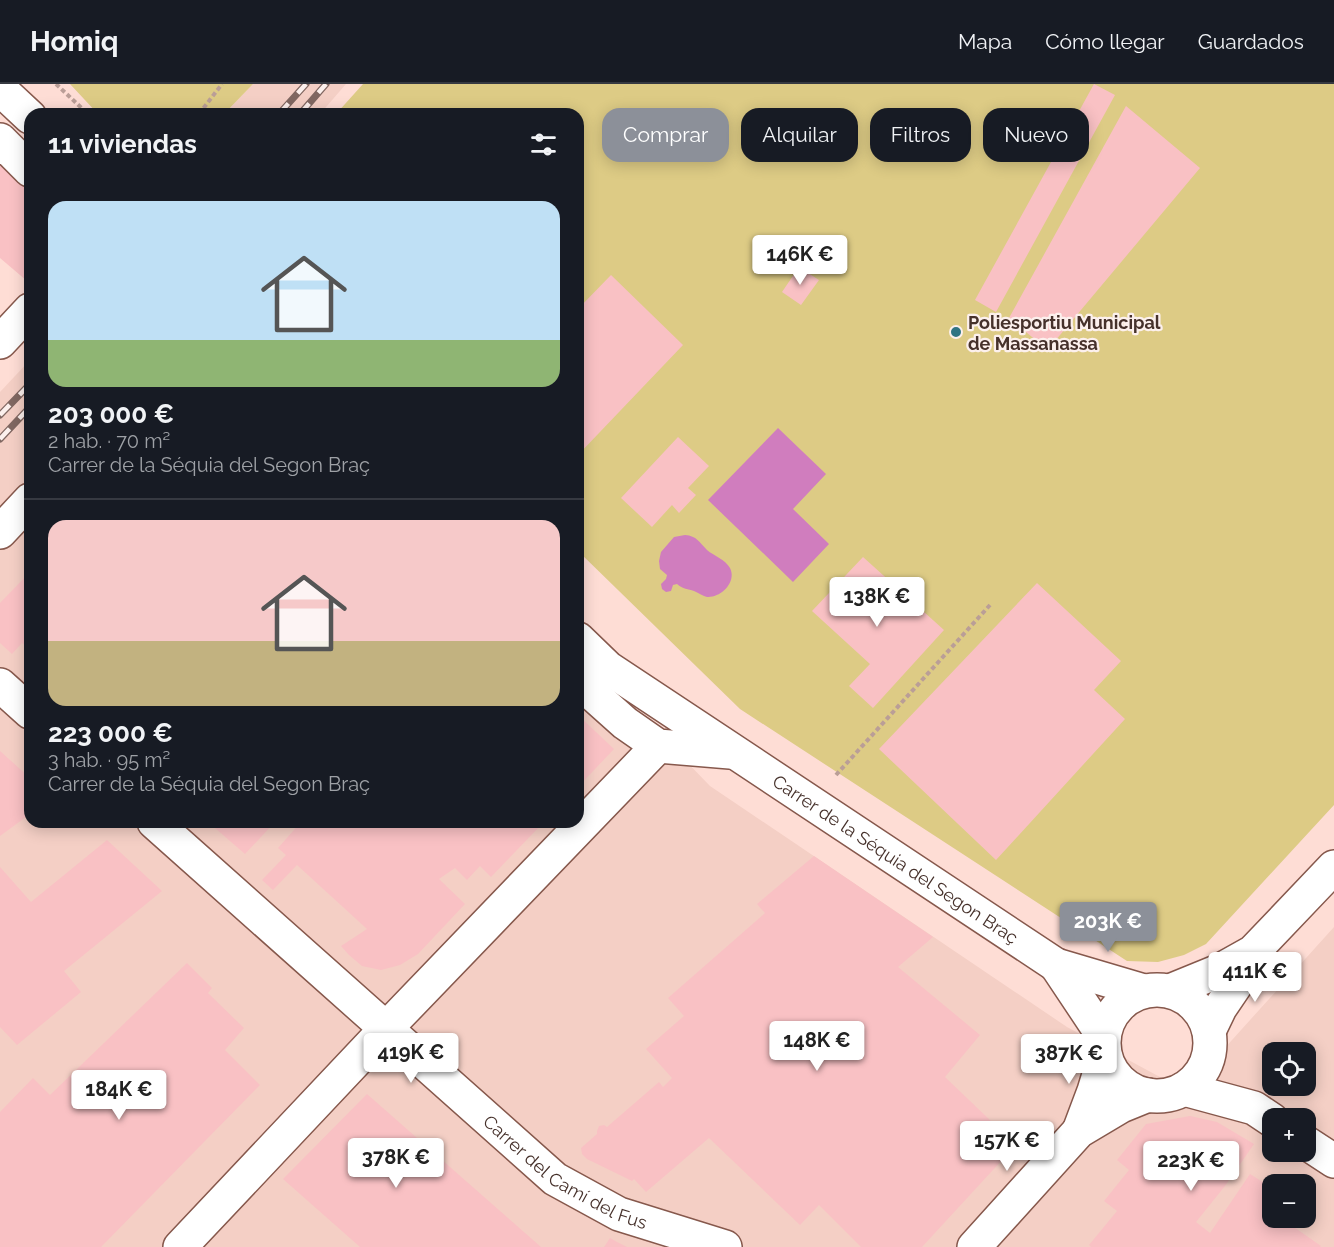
<!DOCTYPE html>
<html lang="es">
<head>
<meta charset="utf-8">
<style>
  body { margin:0; font-family:Raleway,sans-serif; background:#20242c; color:#f1f3f6; height:100vh; display:flex; flex-direction:column; font-size:22px; white-space:nowrap }
  * { box-sizing:border-box; margin:0 }
  p { font-size:20px; color:#9ea1a6 }
  .icon { flex:none; width:33px; height:33px; fill:none; stroke:currentColor; stroke-width:2; stroke-linecap:round; stroke-linejoin:round }
  .map { position:relative; flex:1; overflow:hidden }
  .details { position:absolute; left:24px; top:24px; width:560px; height:720px; display:flex; flex-direction:column; background:#171b24; border-radius:18px; box-shadow:0 3px 15px #0003 }
  .details>* { flex:none }
  .guide { position:absolute; left:602px; top:24px; width:570px; height:54px; display:flex; gap:12px }
  .tools { position:absolute; left:1262px; top:958px; display:grid; gap:12px }
  .tools a { display:grid; place-items:center; width:54px; height:54px; border-radius:12px; background:#171b24; box-shadow:0 3px 15px #0003; font-size:30px }
  .price { position:absolute; translate:-50% -51px; padding:0 14px; border-radius:6px; background:#fff; color:#222; font-size:20px; line-height:39px; filter:drop-shadow(0 2px 3px #0008) }
  .price::after { content:''; position:absolute; left:50%; top:36px; width:18px; height:14px; margin-left:-9px; background:inherit; clip-path:polygon(0 0,100% 0,50% 100%) }
  .price.on { background:#8c9099; color:#fff }
  ul { padding:0; list-style:none }
  li { display:grid; align-content:center; gap:12px; height:318px; padding:0 24px }
  li+li { border-top:2px solid #363941 }
  li span { display:grid; place-items:center; height:186px; border-radius:18px; color:#555 }
  li>.icon { margin-inline-start:auto }
  span .icon { width:108px; height:108px; fill:#fffc; stroke-width:1 }
  li b { font-size:26px }
  h2 { display:flex; justify-content:space-between; align-items:center; height:72px; padding:0 24px; font-size:26px }
  .pill { padding:0 21px; border-radius:18px; background:#171b24; box-shadow:0 3px 15px #0003; font-size:21px; line-height:54px }
  .pill.on { background:#8c9099; color:#fff }
  header { display:flex; align-items:center; gap:36px; box-sizing:border-box; height:84px; padding:0 30px; background:#171b24; border-bottom:2px solid #363941 }
  header strong { font-size:28px }
  nav { display:flex; gap:33px; margin-inline-start:auto; font-size:21px }
  .map>svg:first-child { display:block }
</style>
</head>
<body>
<header>
<strong>Homiq</strong>
<nav><a>Mapa</a><a>Cómo llegar</a><a>Guardados</a></nav>
</header>
<div class="map">
<svg width="1334" height="1163" viewBox="0 0 1334 1163">
  <rect width="100%" height="100%" fill="#feddd5"/>
  <!-- built -->
  <path fill="#f4cfc5" fill-rule="evenodd" d="M253,0H346L320,30H224Z
    M30,276V738H578V576L681,672L710,702L1067,943L1186,1007L1334,843V1163H0V308ZM1272,969H1305V1002H1272ZM1272,1035H1305V1068H1272ZM1272,1101H1305V1134H1272Z"/>
  <!-- green -->
  <path fill="#ddcb85" d="M70,0H253L224,30H98Z
    M363,0H1334V721L1206,860L1184,871L1158,878L1127,877L740,625L578,467V30H336Z"/>
  <!-- water -->
  <path fill="#d07dbe" d="M778,344L826,390L793,425L829,460L793,498L708,416Z
    M685,451C697,452 699,458 707,466C714,472 725,475 730,484C737,498 721,514 707,513C703,512 699,509 694,507C688,505 683,505 677,500L673,501L671,507L666,508L662,505L661,500L666,495L667,491L660,485L659,477L661,468L674,453Z"/>
  <!-- building -->
  <path fill="#f9c1c4" d="M1094,0L1115,11L996,228L975,216Z
    M1126,22L1200,84L1055,257L1038,258L1009,234Z
    M0,80L30,109V194L27,197L0,174Z
    M799,183L819,196L801,221L782,208Z
    M611,191L683,261L578,371V225Z
    M678,353L709,382L688,404L696,411L679,429L672,421L652,443L621,414Z
    M863,473L944,546L873,624L849,602L870,580L812,527Z
    M30,488V566L22,559L12,570L0,559V519Z
    M1037,499L1121,577L1094,606L1125,635L996,776L879,665Z
    M578,631L614,665L578,703Z
    M0,667L30,694V730L0,752Z
    M208,738H275L245,770Z
    M301,738H544L491,793L480,782L467,796L455,784L439,795L465,820L418,870L400,881L381,886L362,882L349,871L341,862L367,845L297,781L273,806L262,796L286,771L278,764Z
    M107,756L162,807L64,887L81,908L17,961L0,943V783L31,818Z
    M814,772L933,853L898,883L980,951L945,993L1016,1061L922,1163H861L819,1121L800,1141L709,1054L646,1108L634,1095L632,1097L587,1075L582,1070L581,1064L597,1050V1047L599,1042L604,1041L607,1043L659,998L663,1003L672,994L646,965L684,932L668,914L765,829L757,820Z
    M187,879L212,904L208,909L244,944L225,966L260,1001L101,1163H0V1028L33,994L50,1011Z
    M367,1010L541,1163H360L283,1095Z
    M1190,1032L1217,1038L1254,1060L1225,1102L1196,1138L1210,1149L1250,1090L1272,1104V1134H1281L1321,1162L1320,1163H1091L1089,1161L1117,1127L1104,1117L1129,1086L1117,1076L1146,1040Z
    M610,1154L617,1158L627,1163H604Z"/>
  <g fill="none" stroke-linecap="round" stroke-linejoin="round">
    <defs>
      <g id="minor">
        <path d="M0,5L30,33"/>
        <path d="M0,56L30,86"/>
        <path d="M0,258L30,226"/>
        <path d="M0,448L30,416"/>
        <path id="s1" d="M578,555L608,584L1056,881L1144,907"/>
        <path d="M578,597L625,639L658,662L730,668"/>
        <path d="M0,601L30,628"/>
        <path id="s2" d="M154,738L555,1095L619,1130L725,1163"/>
        <path d="M1056,881L1104,953"/>
        <circle cx="1157" cy="959" r="53"/>
        <path d="M1170,907L1219,887L1253,868L1334,783"/>
        <path d="M1209,947L1220,924L1237,899L1253,868"/>
        <path d="M1184,1005L1254,1024L1272,1036"/>
        <path d="M1079,1047L1094,1007L1105,971"/>
        <path d="M1305,1058L1334,1077"/>
        <path d="M180,1163L399,931L658,662"/>
        <path d="M974,1163L1079,1047L1121,1022L1148,1011"/>
      </g>
    </defs>
    <!-- minor casing -->
    <use href="#minor" stroke="#86584c" stroke-width="36"/>
    <!-- path -->
    <path stroke="#ba9e97" stroke-width="4" stroke-dasharray="4.5 3" stroke-linecap="butt" d="M56,0L88,30
      M199,30L222,0
      M836,691L990,521"/>
    <!-- minor -->
    <use href="#minor" stroke="#fff" stroke-width="33"/>
    <defs>
      <path id="rail" d="M279,30L306,0
        M300,30L326,0
        M0,331L30,300
        M0,355L30,323"/>
    </defs>
    <!-- rail casing -->
    <use href="#rail" stroke="#806761" stroke-width="7"/>
    <!-- rail -->
    <use href="#rail" stroke="#fcf0ed" stroke-width="4.5" stroke-dasharray="14" stroke-linecap="butt"/>
  </g>
  <!-- markers -->
  <circle fill="#2f7483" stroke="#fcf0ed" stroke-width="2" cx="956" cy="248" r="6"/>
  <g text-anchor="middle" dominant-baseline="central" stroke-width="4.5" stroke-linejoin="round" paint-order="stroke">
    <!-- poi labels -->
    <g font-size="18" font-weight="bold" fill="#46312b" stroke="#fcf0ed" text-anchor="start">
      <text x="968" y="238">Poliesportiu Municipal<tspan x="968" dy="21">de Massanassa</tspan></text>
    </g>
    <!-- street labels -->
    <g font-size="18" fill="#46312b" stroke="#fcf0ed">
      <text stroke="none"><textPath href="#s1" startOffset="387">Carrer de la Séquia del Segon Braç</textPath></text>
      <text stroke="none"><textPath href="#s2" startOffset="542">Carrer del Camí del Fus</textPath></text>
    </g>
  </g>
</svg>
<div class="tools">
<a><svg class="icon" aria-label="locate" viewBox="0 0 24 24"><circle cx="12" cy="12" r="6"/><path d="M12 2v4M12 18v4M2 12h4M18 12h4"/></svg></a>
<a>+</a>
<a>−</a>
</div>
<b class="price" style="left:800px;top:202px">146K €</b>
<b class="price" style="left:877px;top:544px">138K €</b>
<b class="price on" style="left:1108px;top:869px">203K €</b>
<b class="price" style="left:1255px;top:919px">411K €</b>
<b class="price" style="left:817px;top:988px">148K €</b>
<b class="price" style="left:411px;top:1000px">419K €</b>
<b class="price" style="left:1069px;top:1001px">387K €</b>
<b class="price" style="left:119px;top:1037px">184K €</b>
<b class="price" style="left:1007px;top:1088px">157K €</b>
<b class="price" style="left:396px;top:1105px">378K €</b>
<b class="price" style="left:1191px;top:1108px">223K €</b>
<div class="guide">
<a class="pill on">Comprar</a>
<a class="pill">Alquilar</a>
<a class="pill">Filtros</a>
<a class="pill">Nuevo</a>
</div>
<section class="details">
<h2>11 viviendas<svg class="icon" aria-label="filters" viewBox="0 0 24 24"><path d="M4 7h16M4 17h16"/><circle cx="9" cy="7" r="2"/><circle cx="15" cy="17" r="2"/></svg></h2>
<ul>
<li><span style="background:linear-gradient(#bfe0f5 75%,#8fb573 0)"><svg class="icon" aria-label="home" viewBox="0 0 24 24"><path d="M3 11l9-7 9 7M6 9v11h12V9"/></svg></span><div><b>203 000 €</b><p>2 hab. · 70 m²</p><p>Carrer de la Séquia del Segon Braç</p></div></li>
<li><span style="background:linear-gradient(#f6c9c9 65%,#c2b280 0)"><svg class="icon" aria-label="home" viewBox="0 0 24 24"><path d="M3 11l9-7 9 7M6 9v11h12V9"/></svg></span><div><b>223 000 €</b><p>3 hab. · 95 m²</p><p>Carrer de la Séquia del Segon Braç</p></div></li>
</ul>
</section>
</div>
</body>
</html>
